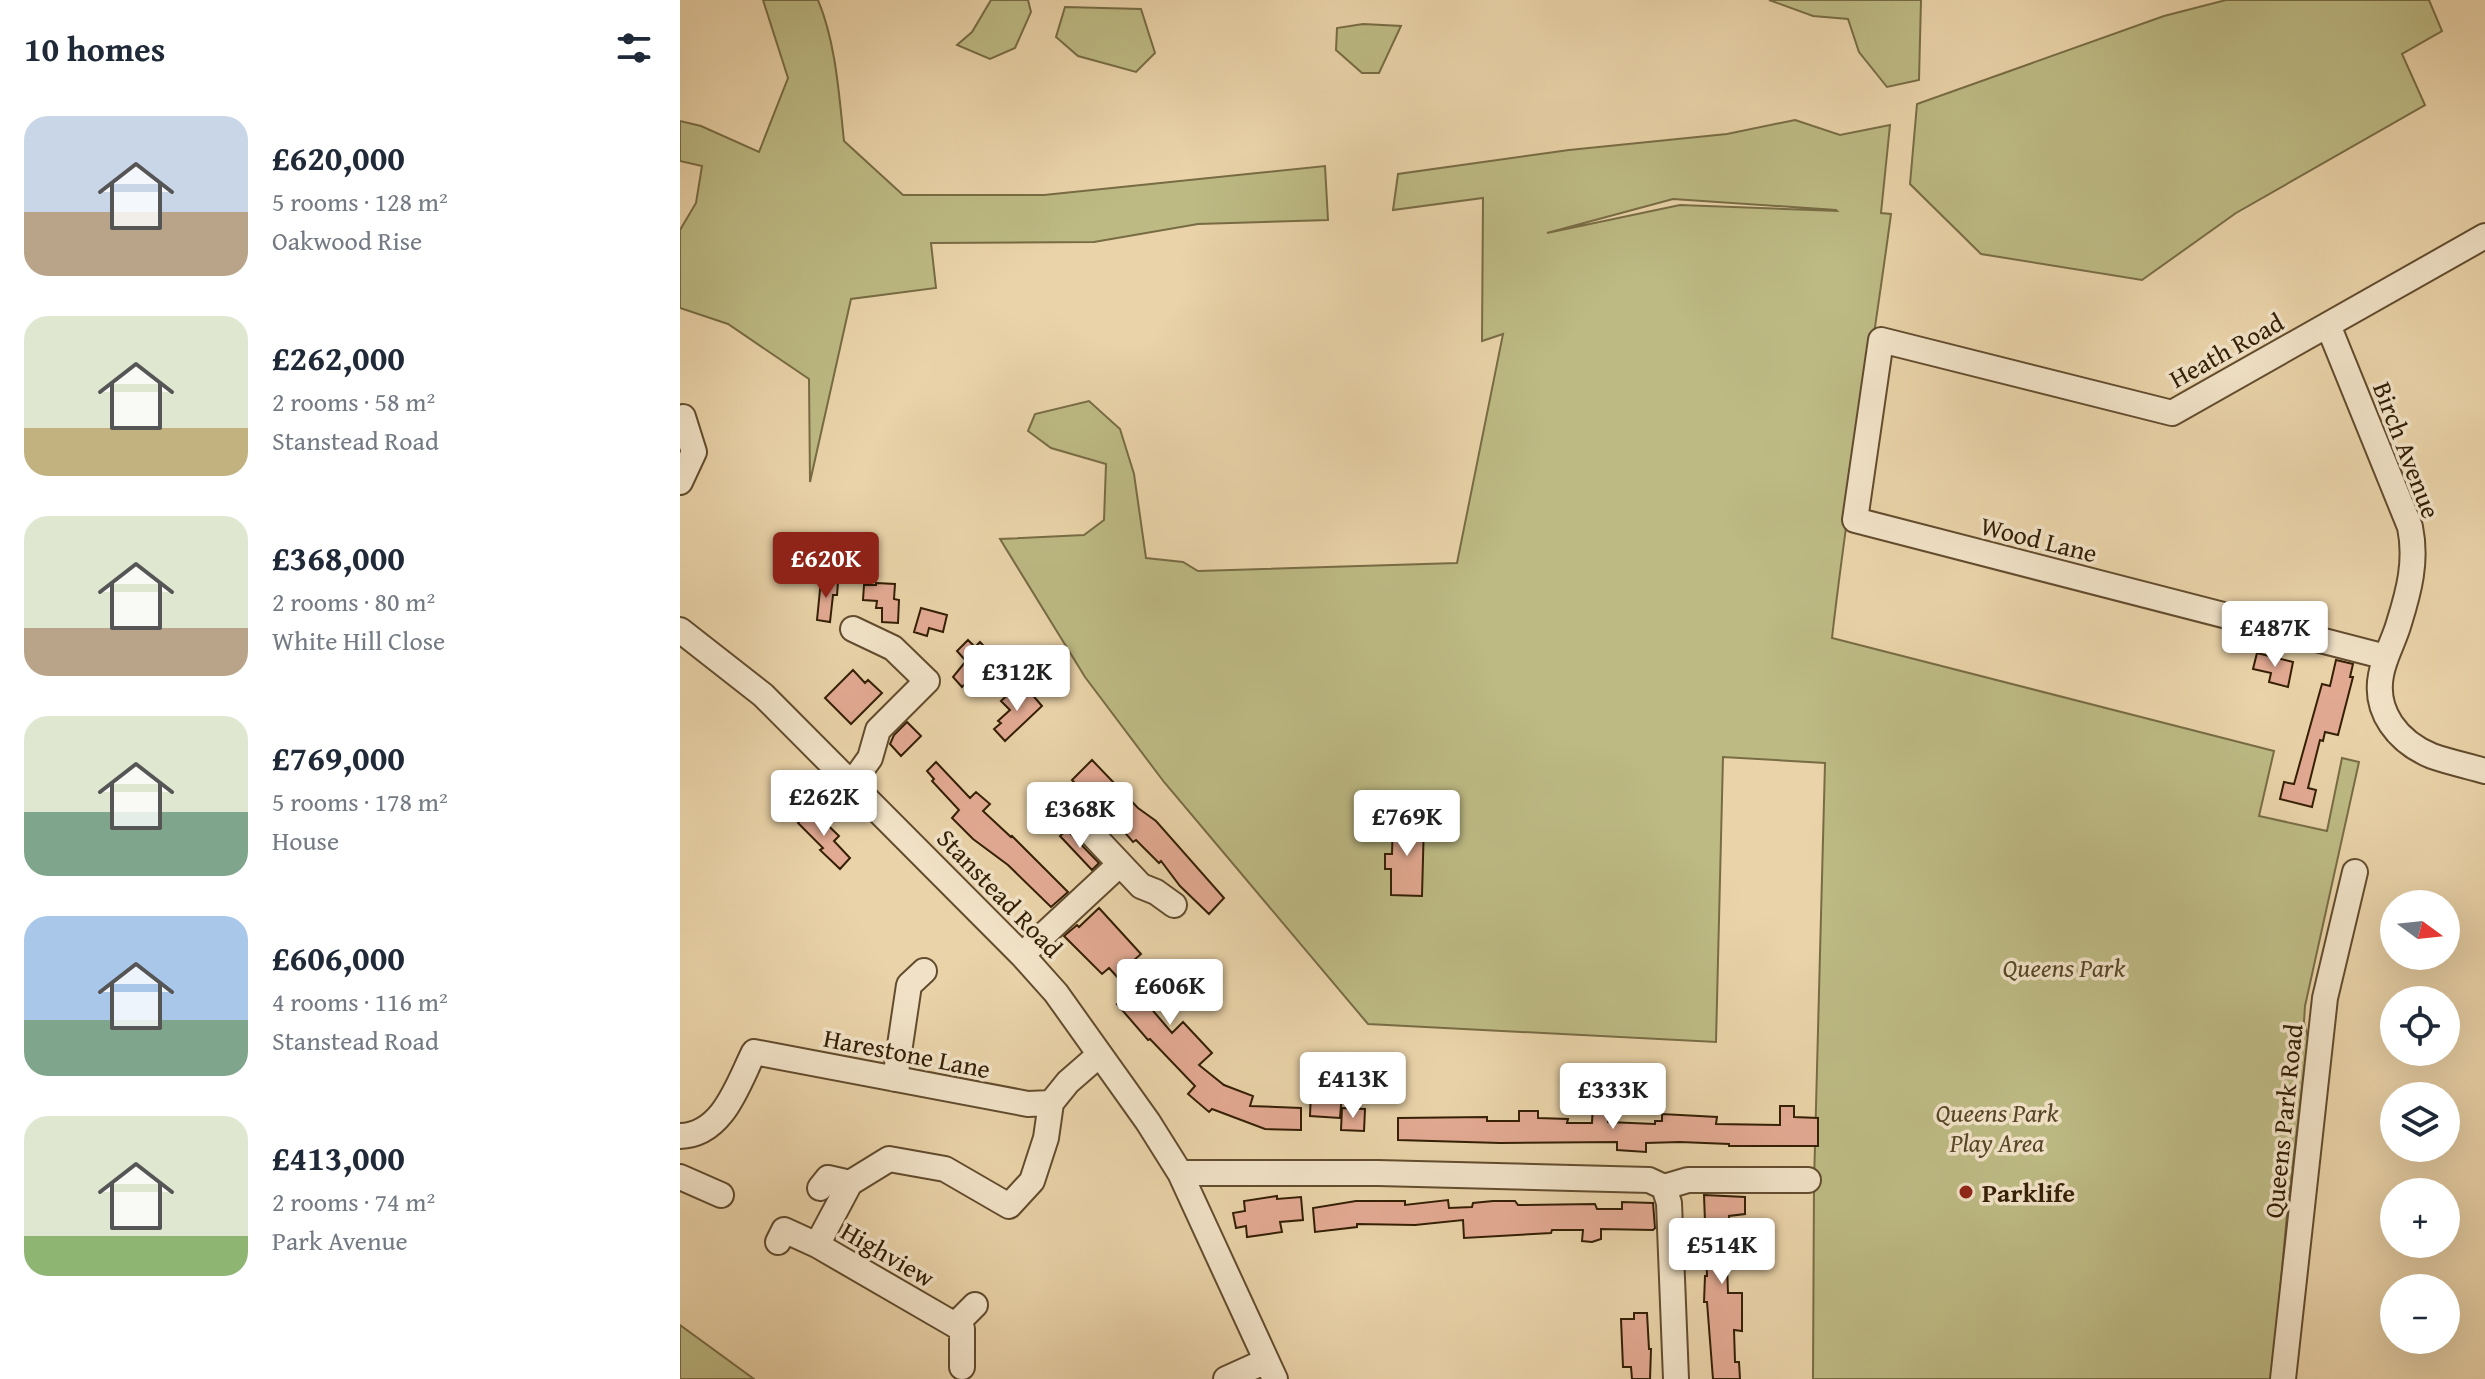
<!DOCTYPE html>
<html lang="en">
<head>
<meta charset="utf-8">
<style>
  body { margin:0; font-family:"Gentium Book Plus",serif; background:#f6f6f7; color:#1f2937; height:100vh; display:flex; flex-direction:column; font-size:30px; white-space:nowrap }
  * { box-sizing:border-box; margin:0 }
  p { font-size:26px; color:#747a83 }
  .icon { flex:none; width:44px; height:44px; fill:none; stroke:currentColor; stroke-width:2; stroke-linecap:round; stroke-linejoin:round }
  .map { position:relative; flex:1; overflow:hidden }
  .drawer { display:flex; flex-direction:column; background:#fff; width:680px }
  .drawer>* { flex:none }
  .needle { width:52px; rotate:105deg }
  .controls { position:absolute; left:1700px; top:890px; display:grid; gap:16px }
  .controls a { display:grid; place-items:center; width:80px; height:80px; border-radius:50%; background:#fff; box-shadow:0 8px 32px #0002; font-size:40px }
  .price { position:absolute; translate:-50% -68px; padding:0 18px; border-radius:8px; background:#fff; color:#222; font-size:26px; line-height:52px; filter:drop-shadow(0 2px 4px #0008) }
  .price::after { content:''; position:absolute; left:50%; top:48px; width:24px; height:18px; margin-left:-12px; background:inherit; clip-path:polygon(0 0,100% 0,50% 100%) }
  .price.active { background:#8f2418; color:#fff }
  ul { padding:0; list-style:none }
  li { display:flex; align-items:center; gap:24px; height:200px; padding:0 24px }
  li span { display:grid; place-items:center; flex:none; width:224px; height:160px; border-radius:24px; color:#555 }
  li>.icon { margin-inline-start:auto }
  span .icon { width:96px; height:96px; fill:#fffc; stroke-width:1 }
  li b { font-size:34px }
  h2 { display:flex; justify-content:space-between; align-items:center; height:96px; padding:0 24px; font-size:34px }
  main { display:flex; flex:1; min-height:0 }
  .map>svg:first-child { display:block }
</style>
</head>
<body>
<main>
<section class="drawer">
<h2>10 homes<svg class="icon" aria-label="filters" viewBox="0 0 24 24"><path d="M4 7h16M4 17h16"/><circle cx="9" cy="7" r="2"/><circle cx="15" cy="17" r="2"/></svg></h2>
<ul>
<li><span style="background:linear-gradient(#c9d6e8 60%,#b9a48a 0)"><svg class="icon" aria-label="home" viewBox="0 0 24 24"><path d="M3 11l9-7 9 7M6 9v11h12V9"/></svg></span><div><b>£620,000</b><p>5 rooms · 128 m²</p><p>Oakwood Rise</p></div></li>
<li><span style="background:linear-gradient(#dfe7d0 70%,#c2b280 0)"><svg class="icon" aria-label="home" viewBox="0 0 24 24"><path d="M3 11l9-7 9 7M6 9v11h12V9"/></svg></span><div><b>£262,000</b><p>2 rooms · 58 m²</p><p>Stanstead Road</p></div></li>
<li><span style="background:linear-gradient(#dfe7d0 70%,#b9a48a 0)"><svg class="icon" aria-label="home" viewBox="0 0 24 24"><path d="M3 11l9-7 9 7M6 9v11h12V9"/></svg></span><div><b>£368,000</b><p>2 rooms · 80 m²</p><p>White Hill Close</p></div></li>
<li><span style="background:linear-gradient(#dfe7d0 60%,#7fa58c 0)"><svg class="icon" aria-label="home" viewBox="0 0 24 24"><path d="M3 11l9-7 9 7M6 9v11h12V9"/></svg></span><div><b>£769,000</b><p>5 rooms · 178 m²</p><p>House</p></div></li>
<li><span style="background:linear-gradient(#a9c7e8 65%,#7fa58c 0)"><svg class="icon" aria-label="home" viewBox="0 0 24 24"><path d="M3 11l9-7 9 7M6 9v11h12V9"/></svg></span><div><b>£606,000</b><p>4 rooms · 116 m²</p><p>Stanstead Road</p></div></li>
<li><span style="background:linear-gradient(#dfe7d0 75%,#8fb573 0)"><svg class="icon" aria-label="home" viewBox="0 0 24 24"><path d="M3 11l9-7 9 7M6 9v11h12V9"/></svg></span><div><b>£413,000</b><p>2 rooms · 74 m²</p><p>Park Avenue</p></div></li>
</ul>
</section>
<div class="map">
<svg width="1805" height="1379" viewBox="0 0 1805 1379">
  <rect width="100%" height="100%" fill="#ead3a9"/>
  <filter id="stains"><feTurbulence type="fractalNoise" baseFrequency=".0025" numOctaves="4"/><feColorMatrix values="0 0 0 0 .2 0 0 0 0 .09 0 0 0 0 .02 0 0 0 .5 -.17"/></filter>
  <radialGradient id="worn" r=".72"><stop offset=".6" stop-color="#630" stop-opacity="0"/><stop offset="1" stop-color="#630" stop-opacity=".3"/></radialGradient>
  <!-- green -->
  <path fill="#bdba84" stroke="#786c44" stroke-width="2" fill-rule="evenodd" d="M83,0H138C156,43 159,95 164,141L223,195H364L645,166L648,220L518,224L414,242L251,243L256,288L171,299L130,482L129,379L48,324L0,308V230L16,203L22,166L0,161V121L21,126L79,152L108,78Z
    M311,0H348L351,12L335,48L310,59L277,45L292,32Z
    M1089,0H1241L1239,80L1207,87L1179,52L1168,19L1133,16Z
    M1546,0H1749L1762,31L1722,54L1745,105L1556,213L1462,280L1301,254L1230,184L1237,104L1484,16Z
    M385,7L461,9L475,53L456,72L398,56L376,37Z
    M683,24L721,26L699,73H682L656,50L657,28Z
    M1115,120L1160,135L1210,125L1201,213L1211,214C1192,356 1168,496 1152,638L1594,751L1579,816L1647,831L1662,758L1679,762L1625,1006L1624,1022L1628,1038L1607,1215L1592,1379H1133L1134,1183L1145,763L1043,757L1036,1042L688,1024L484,782L405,677L320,539L404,535L424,520L426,464L371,448L348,431L355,414L409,401L440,429L454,474L466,558L503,562L518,571L777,563L823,334L802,341L803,198L713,210L718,174L889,150L1047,134ZM993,199L1156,210L1157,211L1000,205L867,233Z
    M0,1325L74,1379H0Z"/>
  <!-- building -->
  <path fill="#e3aa93" stroke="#341f05" stroke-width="2" d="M141,580L158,582L157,595H153L150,622L137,620Z
    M196,583L215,584L214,599L219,600L218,623L202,622V608H196L197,601L183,600L184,585H196Z
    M241,608L267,615L263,632L249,628L247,636L234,632Z
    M288,640L295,647L300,642L314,657L282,687L273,677L286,661L277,651Z
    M1577,653L1613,662L1608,687L1589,682L1591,673L1573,669Z
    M1656,660L1673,664L1670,677H1673L1658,735L1645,732L1643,741L1640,740L1628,788L1636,790L1632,807L1600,799L1604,782L1614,784L1642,684L1650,686Z
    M173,670L185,683L188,680L202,693L171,724L145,698Z
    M333,690L342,700L350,692L362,706L325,741L314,729L321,723L318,721L330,710L321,701Z
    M227,722L241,736L221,756L210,744L214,735Z
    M412,760L458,808L476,821L544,898L529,914L500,886L481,861L479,863L456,840L453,842L413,796L410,799L392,780Z
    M256,762L290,798L296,792L310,804L303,811L331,837L332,836L388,892L371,907L328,865L293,839L272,818L279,810L252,781L254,779L247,771Z
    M131,809L159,836L154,841L170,858L160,869L140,850L143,848L118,823Z
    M713,820L744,821L742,896L711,895V869H705V854H712Z
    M387,830L419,863L412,870L380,836Z
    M419,908L461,954L453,961L482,994L469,1006L492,1033L503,1022L532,1053L519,1065L544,1085L573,1096L570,1106L621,1108V1130L585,1129L532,1109L529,1112L508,1094L515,1086L470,1039L468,1040L437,1004L451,992L429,968L422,974L384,936L397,925L399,927Z
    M631,1091L662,1093L660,1118L630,1116Z
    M913,1104H928V1122L975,1124V1121H982V1114L1037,1117L1036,1124L1100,1125V1106H1114V1117L1138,1118V1146H1049V1144L1000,1142L966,1143V1152L937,1150V1142L820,1143L718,1140V1118L807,1117V1121H839V1111H858V1118L888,1119L887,1123H912Z
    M662,1108L685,1109L684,1131L661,1130Z
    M1024,1195L1065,1197V1214L1049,1216L1050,1239H1046L1048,1293H1062V1331L1054,1330L1055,1362H1059L1060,1379H1033L1027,1302H1024L1025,1276H1027Z
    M597,1196V1199L621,1197L623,1220L600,1222L602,1232L567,1237L566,1226L556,1228L553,1213L565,1211L564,1201Z
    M768,1200L769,1208L792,1207L793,1203L813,1201H835L838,1205L915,1204L917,1209H942V1202L973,1203L975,1228L973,1230L921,1229V1239L912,1242L902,1241L903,1230H872L871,1233L784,1238L783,1220L735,1225L677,1224V1227L635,1232L633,1208L676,1201H725V1205Z
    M954,1313H967L969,1349H971L970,1379H952L951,1367H943L941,1319H954Z"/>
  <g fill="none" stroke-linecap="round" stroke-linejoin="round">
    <defs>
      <path id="minor" d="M1648,325L1730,527C1737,561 1729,591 1719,623C1714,641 1704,657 1701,675C1694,712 1718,742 1752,756C1769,762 1788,766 1805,771
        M0,482L14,452L3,417
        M0,630L83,695L342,955L376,993L468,1122L500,1173L595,1379
        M1706,657L1175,520L1201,340L1492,413L1805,236
        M172,783L190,758L198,730L247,681L213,648L173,629
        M379,799L461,886L476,892L494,905
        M342,955L440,864
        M215,1079L229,985L244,971
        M371,1103L388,1082L419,1055
        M0,1136C43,1135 58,1084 74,1052L348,1104L371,1103
        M500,1173H698L969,1180L984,1187L1008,1180H1128
        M0,1177L41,1195
        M984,1187L989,1203L996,1379
        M140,1188L148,1178L170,1183
        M98,1242L104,1230L137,1245
        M275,1325L295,1305
        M282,1367V1329L137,1245L170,1183L209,1159L265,1169L329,1206L352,1181L366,1138L371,1103
        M546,1379L586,1361
        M1603,1379L1645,998L1675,872"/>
    </defs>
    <!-- minor casing -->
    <use href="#minor" stroke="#624c2e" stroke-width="28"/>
    <!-- minor -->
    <use href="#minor" stroke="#f1e2c7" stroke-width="24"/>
  </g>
  <!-- markers -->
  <circle fill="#8f2418" stroke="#f1e2c7" stroke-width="3" cx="1286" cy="1192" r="8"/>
  <g text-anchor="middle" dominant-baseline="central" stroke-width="7" stroke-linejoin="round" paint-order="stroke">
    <!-- street labels -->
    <g font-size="26" fill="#341f05" stroke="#f1e2c7">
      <text transform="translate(1546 350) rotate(-29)">Heath Road</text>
      <text transform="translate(1727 450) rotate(69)">Birch Avenue</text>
      <text transform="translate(1359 539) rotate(14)">Wood Lane</text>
      <text transform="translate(320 893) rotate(46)">Stanstead Road</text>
      <text transform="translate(227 1053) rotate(11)">Harestone Lane</text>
      <text transform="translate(1603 1121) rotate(-84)">Queens Park Road</text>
      <text transform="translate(208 1254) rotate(30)">Highview</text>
    </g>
    <!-- park labels -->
    <g font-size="26" font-style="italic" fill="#564625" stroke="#f1e2c7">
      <text x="1384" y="967">Queens Park</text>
      <text x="1317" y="1112">Queens Park<tspan x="1317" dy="30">Play Area</tspan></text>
    </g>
    <!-- poi labels -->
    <g font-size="26" font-weight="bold" fill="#341f05" stroke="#f1e2c7" text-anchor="start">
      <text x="1302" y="1192">Parklife</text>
    </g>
  </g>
  <rect width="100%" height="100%" filter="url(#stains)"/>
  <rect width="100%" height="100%" fill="url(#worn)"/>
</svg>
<div class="controls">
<a><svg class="needle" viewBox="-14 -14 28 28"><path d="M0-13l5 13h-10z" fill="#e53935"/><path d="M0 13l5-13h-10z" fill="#747a83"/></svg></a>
<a><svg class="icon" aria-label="locate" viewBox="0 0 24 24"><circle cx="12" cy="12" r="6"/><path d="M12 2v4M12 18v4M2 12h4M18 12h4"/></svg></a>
<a><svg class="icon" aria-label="layers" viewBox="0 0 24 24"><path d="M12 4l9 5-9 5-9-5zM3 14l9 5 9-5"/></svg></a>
<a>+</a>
<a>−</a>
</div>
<b class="price active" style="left:146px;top:600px">£620K</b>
<b class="price" style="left:1595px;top:669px">£487K</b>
<b class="price" style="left:337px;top:713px">£312K</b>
<b class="price" style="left:144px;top:838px">£262K</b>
<b class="price" style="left:400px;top:850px">£368K</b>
<b class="price" style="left:727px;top:858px">£769K</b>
<b class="price" style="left:490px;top:1027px">£606K</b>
<b class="price" style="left:673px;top:1120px">£413K</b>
<b class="price" style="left:933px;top:1131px">£333K</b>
<b class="price" style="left:1042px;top:1286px">£514K</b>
</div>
</main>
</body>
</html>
